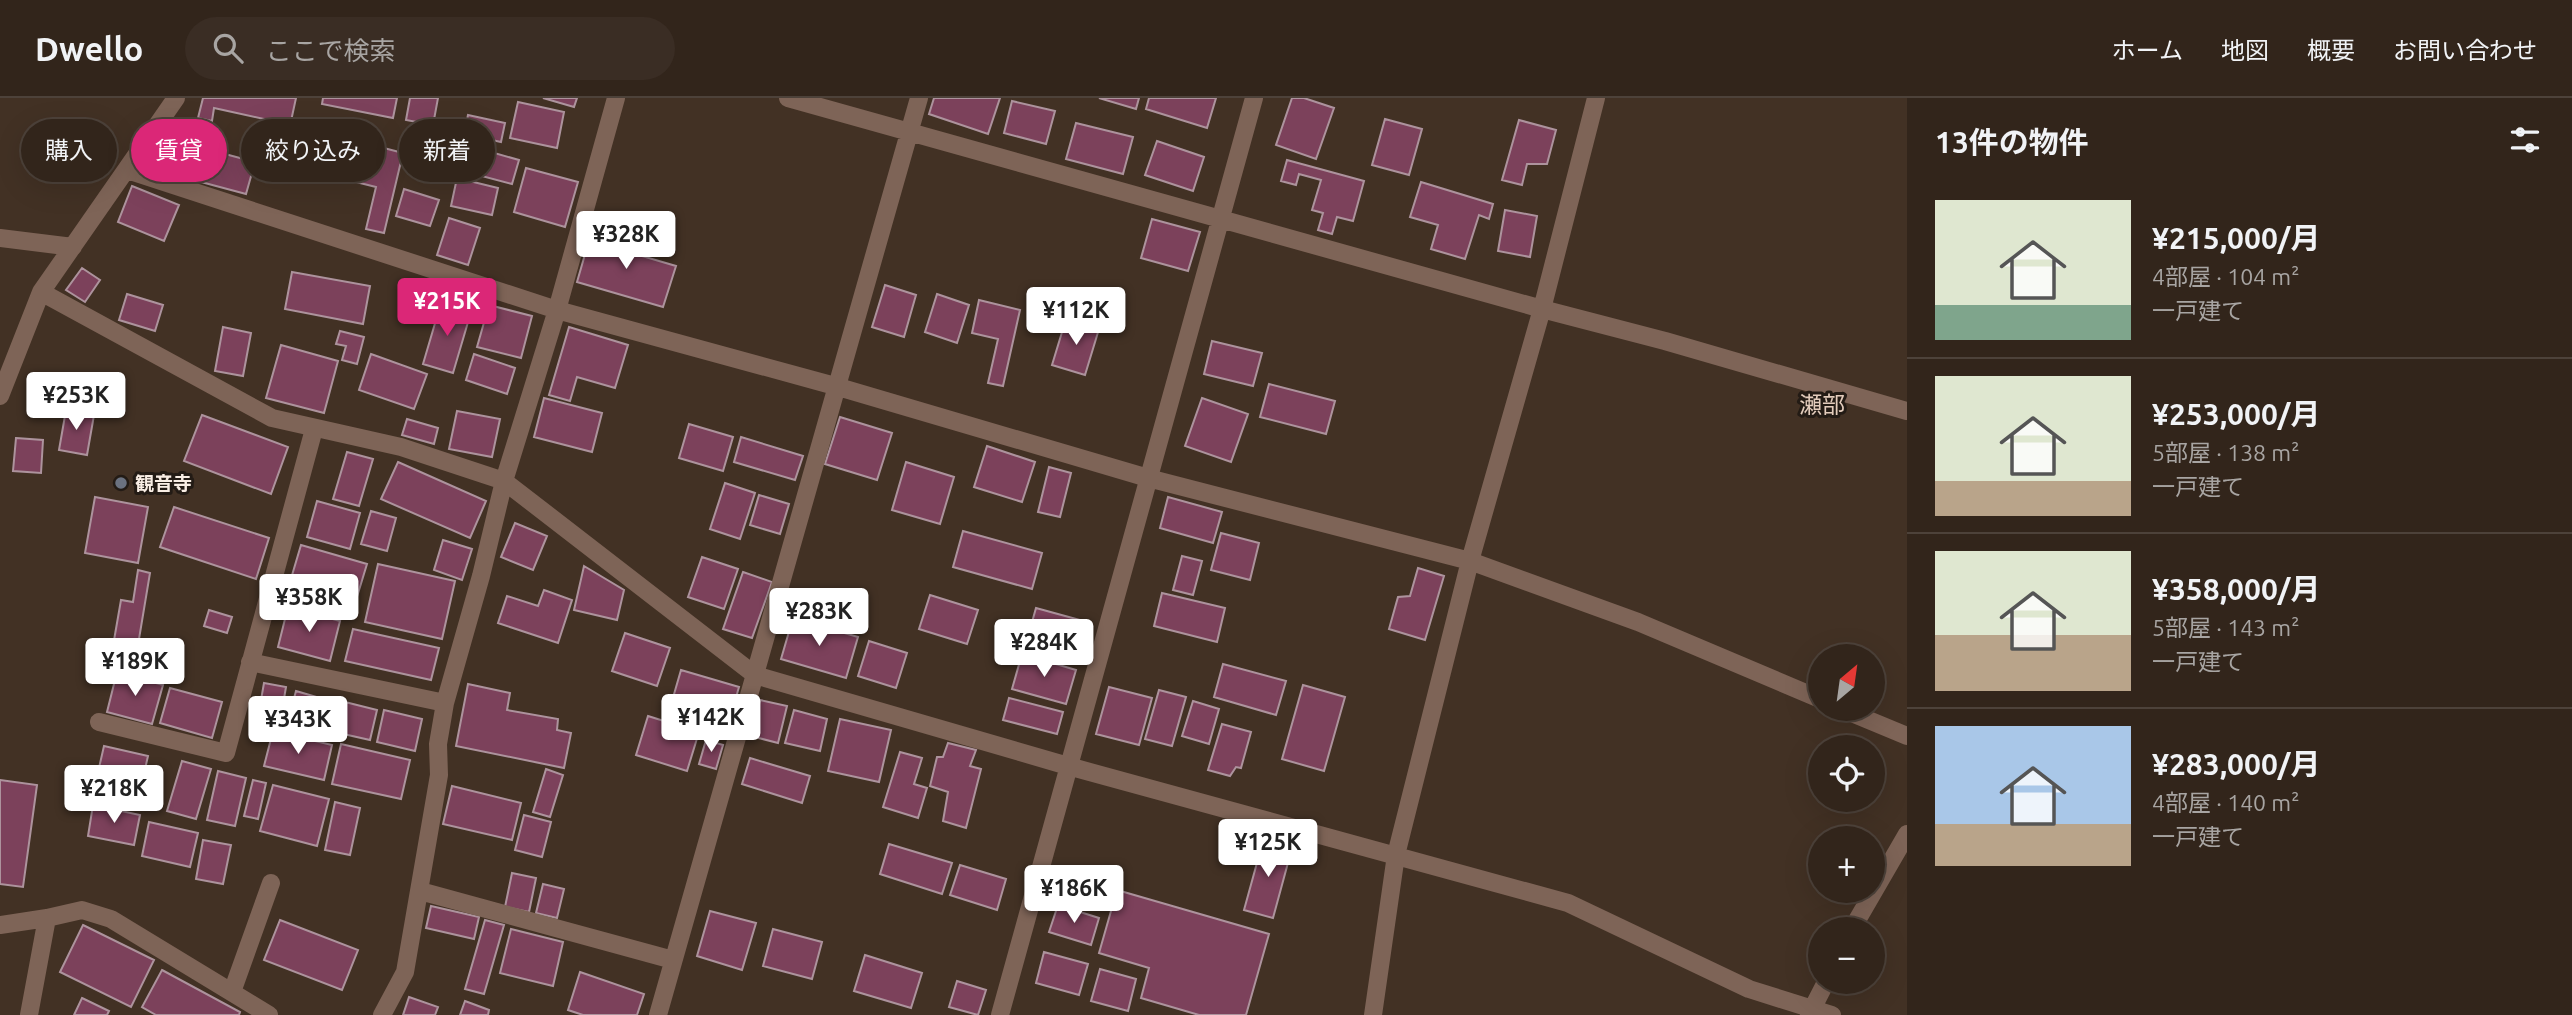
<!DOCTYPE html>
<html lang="ja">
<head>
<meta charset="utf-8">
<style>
  body { margin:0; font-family:Ubuntu,"Noto Sans JP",sans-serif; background:#3a2d24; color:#f1f3f6; height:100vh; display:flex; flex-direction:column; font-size:26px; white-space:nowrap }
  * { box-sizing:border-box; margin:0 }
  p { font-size:23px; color:#a8a5a3 }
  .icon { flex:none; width:38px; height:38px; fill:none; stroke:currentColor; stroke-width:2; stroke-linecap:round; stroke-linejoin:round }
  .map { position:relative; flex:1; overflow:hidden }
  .panel { display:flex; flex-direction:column; background:#32251b; width:665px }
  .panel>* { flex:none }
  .banner { position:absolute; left:21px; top:21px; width:665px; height:63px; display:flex; gap:14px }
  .needle { width:46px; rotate:29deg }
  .fabs { position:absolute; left:1808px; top:546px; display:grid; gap:14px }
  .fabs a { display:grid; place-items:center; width:77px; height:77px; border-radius:50%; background:#32251b; box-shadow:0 7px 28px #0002,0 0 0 2px #4d423a; font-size:35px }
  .price { position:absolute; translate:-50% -60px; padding:0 16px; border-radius:7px; background:#fff; color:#222; font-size:23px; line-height:46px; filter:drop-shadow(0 2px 4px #0008) }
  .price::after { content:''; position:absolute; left:50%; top:42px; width:21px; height:16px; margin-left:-10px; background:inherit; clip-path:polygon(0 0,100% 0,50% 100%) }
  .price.on { background:#db2777; color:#fff }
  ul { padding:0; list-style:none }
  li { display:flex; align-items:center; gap:21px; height:175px; padding:0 28px }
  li+li { border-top:2px solid #4d423a }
  li span { display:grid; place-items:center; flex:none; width:196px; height:140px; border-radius:0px; color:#555 }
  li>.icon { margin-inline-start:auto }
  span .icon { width:84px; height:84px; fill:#fffc; stroke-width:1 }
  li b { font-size:30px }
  h2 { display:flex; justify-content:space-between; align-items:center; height:84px; padding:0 28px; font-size:30px }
  .pill { padding:0 24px; border-radius:32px; background:#32251b; box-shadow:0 7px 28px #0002,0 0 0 2px #4d423a; font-size:24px; line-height:63px }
  .pill.on { background:#db2777; color:#fff }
  header { display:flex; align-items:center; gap:42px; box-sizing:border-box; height:98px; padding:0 35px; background:#32251b; border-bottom:2px solid #4d423a }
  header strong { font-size:33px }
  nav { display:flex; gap:38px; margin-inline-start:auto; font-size:24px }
  .search { width:490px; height:63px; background:#3a2d24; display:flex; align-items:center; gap:18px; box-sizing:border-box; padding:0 24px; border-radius:38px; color:#a8a5a3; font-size:26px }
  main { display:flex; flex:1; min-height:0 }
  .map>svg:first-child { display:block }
</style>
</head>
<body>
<header>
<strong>Dwello</strong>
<div class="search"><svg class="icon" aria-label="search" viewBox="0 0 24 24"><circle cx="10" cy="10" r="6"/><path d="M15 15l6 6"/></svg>ここで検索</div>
<nav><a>ホーム</a><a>地図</a><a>概要</a><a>お問い合わせ</a></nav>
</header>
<main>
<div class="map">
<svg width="1907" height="917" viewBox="0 0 1907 917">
  <rect width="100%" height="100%" fill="#423124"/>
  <!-- building -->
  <path fill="#7c415b" stroke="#ad939d" stroke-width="2" d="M203,0H296L283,60L256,54L264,21L214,10L212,23L198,20Z
    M323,0H397L393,20L322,6Z
    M410,0H438L433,27L406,22Z
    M543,0H577L574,9Z
    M934,0H1000L988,36L929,16Z
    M1099,0H1139L1136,11Z
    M1149,0H1216L1207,30L1146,11Z
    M1292,0H1304L1334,10L1316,61L1276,47Z
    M1012,3L1055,13L1046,46L1004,35Z
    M518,4L564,14L557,50L510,40Z
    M468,17L505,25L501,44L464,36Z
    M1385,21L1422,31L1409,77L1372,67Z
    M1519,22L1556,32L1547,66H1527L1522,87L1502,82Z
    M307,24L357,38L348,74L297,60Z
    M1076,25L1133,39L1123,76L1066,61Z
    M419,36L460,48L452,76L410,64Z
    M169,41L255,64L246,96L160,73Z
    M357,43L403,55L384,135L366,131L376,89L348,82Z
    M1157,43L1204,59L1193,93L1145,77Z
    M470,48L519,62L512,86L463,73Z
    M1287,62L1364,83L1353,123L1337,119L1332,136L1318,132L1323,115L1312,112L1321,82L1299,76L1296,87L1281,83Z
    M526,70L578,84L565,129L514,114Z
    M457,80L498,90L492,117L451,108Z
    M1421,84L1493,106L1489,121L1479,117L1465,161L1431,151L1438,127L1410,119Z
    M132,88L179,107L164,143L118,124Z
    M404,91L439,102L430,128L396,118Z
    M1505,112L1537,118L1530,159L1498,153Z
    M449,120L480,130L468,167L437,157Z
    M1152,121L1200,134L1188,173L1141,160Z
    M605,131L629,138L625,153L676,168L663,209L577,184L588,146L600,149Z
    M82,170L100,182L85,204L66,192Z
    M292,174L370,188L363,226L285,211Z
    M885,187L916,197L904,239L872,229Z
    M127,196L163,207L155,233L119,222Z
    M937,196L969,207L957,245L925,234Z
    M979,202L1020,212L1003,288L988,285L998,241L972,235Z
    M441,205L471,214L453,275L423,266Z
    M489,207L532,218L521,260L477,249Z
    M1066,221L1099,231L1085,277L1052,267Z
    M223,229L251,235L243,278L215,273Z
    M569,229L628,247L615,290L577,279L570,303L549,297Z
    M340,233L364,239L357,266L342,262L346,248L336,246Z
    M1212,243L1262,255L1253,288L1204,276Z
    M281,247L338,263L324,315L266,300Z
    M371,256L427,276L414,311L359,292Z
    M474,256L515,270L507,296L466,282Z
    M1269,286L1335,303L1326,336L1260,319Z
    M544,300L602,315L592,354L534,339Z
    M1202,300L1248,316L1231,364L1185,348Z
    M66,312L94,317L87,357L59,352Z
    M457,313L500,321L492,359L449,351Z
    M202,317L288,349L271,396L184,363Z
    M840,319L892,335L877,382L825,366Z
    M407,321L438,330L434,346L402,337Z
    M689,326L733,339L723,373L679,360Z
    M741,339L803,358L795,382L734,364Z
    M16,340L43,342L41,375L13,373Z
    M987,348L1035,364L1022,404L974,389Z
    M347,354L373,361L359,408L333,401Z
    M398,364L486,403L470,440L381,401Z
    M906,364L954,379L940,426L892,412Z
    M1049,369L1071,375L1060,419L1038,414Z
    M725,385L755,395L740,441L710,431Z
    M759,397L789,406L780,436L750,427Z
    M95,399L148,409L138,465L85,455Z
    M1168,399L1222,414L1213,445L1160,430Z
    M317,403L360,415L350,451L307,439Z
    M174,409L269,440L256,481L160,449Z
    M371,413L396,420L387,453L361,446Z
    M515,425L547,438L533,472L501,459Z
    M963,433L1042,455L1032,491L953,469Z
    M1221,435L1259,445L1250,482L1211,472Z
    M443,442L472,451L462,482L434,472Z
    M301,447L367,466L356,502L290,484Z
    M1182,458L1202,463L1193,497L1173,492Z
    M702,459L738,471L724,511L688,499Z
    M378,466L455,483L442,541L365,524Z
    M584,468L624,492L617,522L574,512Z
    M1418,470L1444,478L1425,542L1389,531L1398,499L1410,498Z
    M138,472L150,475L137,553L113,548L121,502L133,504Z
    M743,474L772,484L752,540L723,531Z
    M544,492L572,502L558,545L498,525L507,498L538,508Z
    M1162,495L1225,510L1217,544L1154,528Z
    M930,497L978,512L967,546L919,531Z
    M288,509L340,523L330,563L278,549Z
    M1036,510L1087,524L1076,563L1025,549Z
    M209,512L232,519L227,535L204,528Z
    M793,520L858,539L846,580L781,561Z
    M353,531L439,550L431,582L345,563Z
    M625,535L670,550L657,588L612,573Z
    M869,543L907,555L896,590L858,578Z
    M1022,556L1076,572L1066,606L1012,591Z
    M1223,566L1286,583L1276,617L1214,599Z
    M681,572L739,589L726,634L668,617Z
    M117,574L163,587L152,626L107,614Z
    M264,585L286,589L280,624L258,619Z
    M468,586L510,595L507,612L558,621L557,632L571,635L564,670L456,648Z
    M1303,587L1345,599L1324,673L1282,661Z
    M1109,589L1152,600L1139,647L1096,636Z
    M170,590L222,604L212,640L160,625Z
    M1159,592L1186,599L1172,648L1145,641Z
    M296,593L330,603L323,628L289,619Z
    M1009,600L1063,614L1057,636L1003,622Z
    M337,602L377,612L370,642L330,633Z
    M760,602L787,608L778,645L751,638Z
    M1193,603L1219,611L1209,646L1182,638Z
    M384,612L422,621L415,653L377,644Z
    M794,612L827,621L820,653L785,645Z
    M648,618L699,634L687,673L636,657Z
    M840,621L891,632L879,684L828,673Z
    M1222,626L1251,634L1241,670L1236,669L1230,678L1208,672Z
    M273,633L332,647L324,682L264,668Z
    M706,642L723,647L716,671L699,666Z
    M948,645L976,652L970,668L981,671L966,730L943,723L948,694L930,688L937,659H943Z
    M341,646L410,662L401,701L332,686Z
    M104,648L148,658L140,693L96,683Z
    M900,654L922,660L914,686L927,690L918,720L883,709Z
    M750,660L810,678L802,705L742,686Z
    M182,663L211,671L196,721L167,713Z
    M546,671L563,677L550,719L533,714Z
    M218,673L246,680L235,728L207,722Z
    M0,682L37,687L23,789L0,786Z
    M253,682L266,685L258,721L244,718Z
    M273,687L329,701L317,748L260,733Z
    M452,688L521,705L512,742L443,726Z
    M335,704L360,710L350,757L325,752Z
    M93,707L140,717L134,747L88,738Z
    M524,717L551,724L542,759L515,752Z
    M149,724L198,735L190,769L142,758Z
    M203,742L231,747L223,786L196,781Z
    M1263,743L1292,750L1273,820L1244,812Z
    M889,746L952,765L942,796L880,776Z
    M960,767L1006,781L997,812L950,797Z
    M512,775L536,780L529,814L505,809Z
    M543,786L564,791L557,820L536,815Z
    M1117,792L1269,836L1246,917H1199L1141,900L1149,870L1099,855Z
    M1058,807L1099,820L1091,847L1049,834Z
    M431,808L479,819L474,841L426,830Z
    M710,813L756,825L742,872L697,858Z
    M280,822L358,852L342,892L264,862Z
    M485,822L504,827L484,896L465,891Z
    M83,827L154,862L131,909L60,874Z
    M511,831L563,844L553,888L500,875Z
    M773,831L822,844L812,881L763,868Z
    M1044,854L1088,866L1079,897L1036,885Z
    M865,857L922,875L911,910L854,893Z
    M1100,871L1136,881L1128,913L1091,903Z
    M162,872L240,914L239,917H156L142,909Z
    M580,874L644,896L637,917H583L568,912Z
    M957,883L986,892L978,917L949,909Z
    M409,899L438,909L435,917H403Z
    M82,900L109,913L107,917H74Z
    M465,903L489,912L488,917H460Z"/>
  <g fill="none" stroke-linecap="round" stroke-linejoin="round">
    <!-- minor -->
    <path stroke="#7e6457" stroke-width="18" d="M788,0L1542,211L1665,243L1907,313
      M127,72L557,212L835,288L1148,380L1470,463L1638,524L1820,601
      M0,140L73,149
      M41,194L272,320L401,349L504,383L755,577L1068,668L1568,805L1749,891L1832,917
      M0,298L41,194L176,0
      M250,564L445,605
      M1842,611L1907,638
      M99,624L226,655L314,331
      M420,793L673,862
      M0,827L47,820L82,812L111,821L269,917
      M1852,831L1907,736
      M232,894L271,785
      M29,917L47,820
      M382,917L405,874L439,677L438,646L445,605L481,478L504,383L557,212L616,0
      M658,917L919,0
      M1000,917L1254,0
      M1373,917L1396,757L1470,463L1542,211L1596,0
      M1809,917L1826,884"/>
  </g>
  <!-- markers -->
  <circle fill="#6b7280" stroke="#231b15" stroke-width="2.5" cx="121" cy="385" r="7"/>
  <g text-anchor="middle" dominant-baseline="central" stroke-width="6" stroke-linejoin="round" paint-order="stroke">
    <!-- poi labels -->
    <g font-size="19" font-weight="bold" fill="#f9eee5" stroke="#231b15" text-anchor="start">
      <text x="135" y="385">観音寺</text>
    </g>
    <!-- quarter labels -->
    <g font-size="23" fill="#e3ccbc" stroke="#231b15">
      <text x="1822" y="306">瀬部</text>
    </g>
  </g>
</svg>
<div class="fabs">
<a><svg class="needle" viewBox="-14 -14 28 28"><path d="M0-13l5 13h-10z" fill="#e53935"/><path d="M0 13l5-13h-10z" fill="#a8a5a3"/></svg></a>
<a><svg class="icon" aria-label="locate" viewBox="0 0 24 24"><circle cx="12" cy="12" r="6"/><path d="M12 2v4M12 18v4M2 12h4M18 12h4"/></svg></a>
<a>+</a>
<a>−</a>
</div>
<b class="price" style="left:626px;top:173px">¥328K</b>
<b class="price on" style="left:447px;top:240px">¥215K</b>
<b class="price" style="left:1076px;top:249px">¥112K</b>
<b class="price" style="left:76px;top:334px">¥253K</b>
<b class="price" style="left:309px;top:536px">¥358K</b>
<b class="price" style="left:819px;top:550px">¥283K</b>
<b class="price" style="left:1044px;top:581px">¥284K</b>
<b class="price" style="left:135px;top:600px">¥189K</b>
<b class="price" style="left:711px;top:656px">¥142K</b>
<b class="price" style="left:298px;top:658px">¥343K</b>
<b class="price" style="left:114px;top:727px">¥218K</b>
<b class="price" style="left:1268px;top:781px">¥125K</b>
<b class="price" style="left:1074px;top:827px">¥186K</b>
<div class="banner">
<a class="pill">購入</a>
<a class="pill on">賃貸</a>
<a class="pill">絞り込み</a>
<a class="pill">新着</a>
</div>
</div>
<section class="panel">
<h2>13件の物件<svg class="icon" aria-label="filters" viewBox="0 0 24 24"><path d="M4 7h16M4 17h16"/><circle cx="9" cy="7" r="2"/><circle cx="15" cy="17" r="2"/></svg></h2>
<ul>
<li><span style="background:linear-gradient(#dfe7d0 75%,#7fa58c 0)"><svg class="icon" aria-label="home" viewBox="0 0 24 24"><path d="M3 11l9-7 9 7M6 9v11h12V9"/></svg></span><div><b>¥215,000/月</b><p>4部屋 · 104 m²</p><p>一戸建て</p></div></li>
<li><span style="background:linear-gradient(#dfe7d0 75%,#b9a48a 0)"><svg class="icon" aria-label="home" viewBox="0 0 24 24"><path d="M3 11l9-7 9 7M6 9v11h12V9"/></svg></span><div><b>¥253,000/月</b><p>5部屋 · 138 m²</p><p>一戸建て</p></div></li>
<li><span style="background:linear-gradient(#dfe7d0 60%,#b9a48a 0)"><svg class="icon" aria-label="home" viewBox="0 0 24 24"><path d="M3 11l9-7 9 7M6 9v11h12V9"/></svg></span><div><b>¥358,000/月</b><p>5部屋 · 143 m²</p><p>一戸建て</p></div></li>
<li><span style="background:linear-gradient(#a9c7e8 70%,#b9a48a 0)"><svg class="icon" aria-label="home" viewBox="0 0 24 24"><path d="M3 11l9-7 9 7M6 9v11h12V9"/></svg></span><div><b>¥283,000/月</b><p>4部屋 · 140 m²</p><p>一戸建て</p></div></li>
</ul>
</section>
</main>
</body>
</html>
